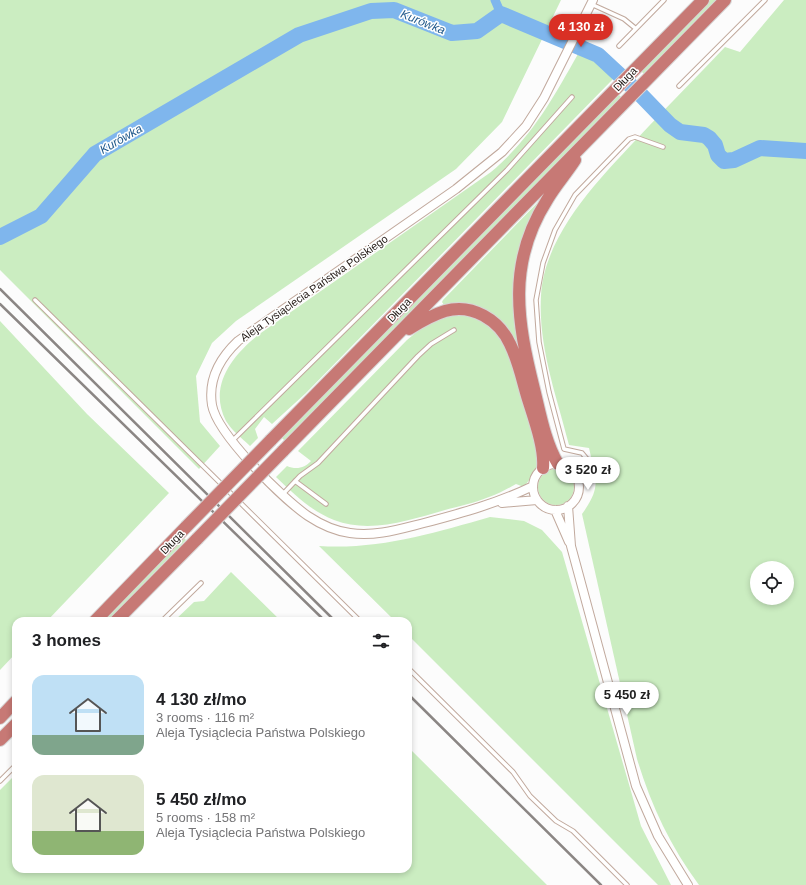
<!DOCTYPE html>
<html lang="en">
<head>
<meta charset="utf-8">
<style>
  body { margin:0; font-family:Helvetica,sans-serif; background:#f6f6f6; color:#202124; height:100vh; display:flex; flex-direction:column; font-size:15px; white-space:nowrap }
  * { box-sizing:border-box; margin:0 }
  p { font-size:13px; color:#757577 }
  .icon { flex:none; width:22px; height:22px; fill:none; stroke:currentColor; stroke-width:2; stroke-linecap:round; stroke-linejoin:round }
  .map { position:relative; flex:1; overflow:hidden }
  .drawer { position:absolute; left:12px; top:617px; width:400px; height:256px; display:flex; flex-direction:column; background:#fff; border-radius:12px; box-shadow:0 2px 6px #0003 }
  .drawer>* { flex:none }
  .tools { position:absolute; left:750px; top:561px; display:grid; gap:8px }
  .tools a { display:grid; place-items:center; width:44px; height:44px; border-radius:50%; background:#fff; box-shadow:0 2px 6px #0003; font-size:20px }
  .price { position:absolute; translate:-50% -34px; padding:0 9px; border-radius:14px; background:#fff; color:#222; font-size:13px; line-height:26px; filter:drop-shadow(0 1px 2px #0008) }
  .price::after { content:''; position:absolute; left:50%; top:24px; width:12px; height:9px; margin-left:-6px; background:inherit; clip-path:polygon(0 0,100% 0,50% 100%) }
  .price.on { background:#d93025; color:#fff }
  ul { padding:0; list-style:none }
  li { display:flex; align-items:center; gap:12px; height:100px; padding:0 20px }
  li span { display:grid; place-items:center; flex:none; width:112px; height:80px; border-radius:12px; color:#555 }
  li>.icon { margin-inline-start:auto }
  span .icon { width:48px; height:48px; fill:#fffc; stroke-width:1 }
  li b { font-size:17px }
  h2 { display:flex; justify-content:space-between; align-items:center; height:48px; padding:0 20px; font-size:17px }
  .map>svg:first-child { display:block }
</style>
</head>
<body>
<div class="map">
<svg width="806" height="885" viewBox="0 0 806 885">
  <rect width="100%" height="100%" fill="#fcfcfc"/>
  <!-- green -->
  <path fill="#cbedc1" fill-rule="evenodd" d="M0,0H561L502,122L456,169L236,321L212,343L196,376L200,422L220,446L199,469L0,270Z
    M710,0H717L644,74L641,71Z
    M784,0H806V885H699C670,846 651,805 637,759L582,514C602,486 596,480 589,448L569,445C557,397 538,347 541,296C544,231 607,171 649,126C674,100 700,73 725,47L740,52ZM757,568H787V598H757Z
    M578,54L591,59L614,78L306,393L272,424L264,417L255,429L258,438L250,446C242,438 232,431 226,421C208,386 232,356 258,335L491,172C532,137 552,100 578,54Z
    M619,95L621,97L285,441L282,438L555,158Z
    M541,199L514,297V324L551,461L548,462L512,336C492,306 477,309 444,305L442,302L443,300Z
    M448,315H464L486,322L498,333L509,353L539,452L537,469L524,487L516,484C507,489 498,494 489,497C475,503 459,506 445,510C410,520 370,534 334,520C311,511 294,494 276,477L287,466C296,470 305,468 311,461L298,451L407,340L424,326Z
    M0,321L87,414L169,493L47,621H16V653L0,670Z
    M538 487a18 18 0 1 1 36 0a18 18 0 1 1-36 0Z
    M490,517L524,521L542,530L562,552L641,826L671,885H658L408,635V621H395L319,546C378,550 434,533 490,517Z
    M184,538L186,540L108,621H103Z
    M231,572L281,621H174L194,602L204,601Z
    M408,747L547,885H0V790L16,774V869H408Z"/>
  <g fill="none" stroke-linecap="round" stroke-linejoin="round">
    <!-- canal -->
    <path stroke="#7fb6ed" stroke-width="9" d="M495,0L501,14"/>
    <!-- river -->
    <path stroke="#7fb6ed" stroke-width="16" d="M0,237L41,216L95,154L299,35L371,11L394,10L452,33L477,31L501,14L598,55L640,94L670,125L680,132L704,135L709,138L715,145L718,155L724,161L734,160L760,148L806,151"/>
    <defs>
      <path id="service" d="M591,4L624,19L635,28
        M619,46L664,0
        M679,86L765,0
        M35,300L360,621
        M232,441L507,170L572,97
        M573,472L587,459L582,453L564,449L549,392L539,342L536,300L543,263L555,230L575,195L629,139L635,137L663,147
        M295,481L326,504
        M283,494L300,476L318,463L418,356L431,344L454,330
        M162,621L201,583
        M408,668L513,772L530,796L556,821L573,831L627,885
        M0,781L16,765"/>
      <path id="tertiary" d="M533 487a23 23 0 1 1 46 0a23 23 0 1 1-46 0Z
        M533,486C498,503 462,513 424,523C400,529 375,537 350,533C335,531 320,524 308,516C283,499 217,434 212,405C208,380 220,358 238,341L456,189L502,152L526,126L544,98L593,0
        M502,503L537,500
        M568,506L571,546L636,786L658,836L688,885
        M555,510L569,542"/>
      <path id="motorway" d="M409,329C420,322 432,315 445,311C472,303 499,320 510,344C518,360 522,379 527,396C533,416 545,447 543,468
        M271,440L703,0
        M283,451L725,0
        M558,464C545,442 540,413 534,389C517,321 507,263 547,200C555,186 566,174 575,160
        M95,621L186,527
        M116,621L197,539
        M0,718L16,701
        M0,740L16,724"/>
    </defs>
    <!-- service casing -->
    <use href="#service" stroke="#c1a99d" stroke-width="5.5"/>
    <!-- tertiary casing -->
    <use href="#tertiary" stroke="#c1a99d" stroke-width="10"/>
    <!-- motorway casing -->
    <use href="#motorway" stroke="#d7d5d5" stroke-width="14"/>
    <!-- service -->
    <use href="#service" stroke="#fff" stroke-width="3.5"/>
    <!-- tertiary -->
    <use href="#tertiary" stroke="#fff" stroke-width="8"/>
    <!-- motorway -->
    <use href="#motorway" stroke="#c77975" stroke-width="12"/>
    <!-- rail -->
    <path stroke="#8b8684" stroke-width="2.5" d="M0,289L335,621
      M0,304L325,621
      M408,694L601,885"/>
    <defs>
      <path id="motorway-bridge" d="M186,527L271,440
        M197,539L283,451"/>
    </defs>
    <!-- motorway-bridge casing -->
    <use href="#motorway-bridge" stroke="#d7d5d5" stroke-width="14" stroke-linecap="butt"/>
    <!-- motorway-bridge -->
    <use href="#motorway-bridge" stroke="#c77975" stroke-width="12"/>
  </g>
  <g text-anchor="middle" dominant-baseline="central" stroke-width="3" stroke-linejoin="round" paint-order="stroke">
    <!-- street labels -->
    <g font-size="11" fill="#201713" stroke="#fff">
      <text transform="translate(625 79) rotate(-46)">Długa</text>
      <text transform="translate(314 288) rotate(-35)">Aleja Tysiąclecia Państwa Polskiego</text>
      <text transform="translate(399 310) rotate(-46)">Długa</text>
      <text transform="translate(172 542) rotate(-46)">Długa</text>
    </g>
    <!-- water labels -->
    <g font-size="12" font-style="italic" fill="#1f588b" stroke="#fff">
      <text transform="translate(423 22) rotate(22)">Kurówka</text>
      <text transform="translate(121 139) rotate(-30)">Kurówka</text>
    </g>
  </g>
</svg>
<div class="tools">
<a><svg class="icon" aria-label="locate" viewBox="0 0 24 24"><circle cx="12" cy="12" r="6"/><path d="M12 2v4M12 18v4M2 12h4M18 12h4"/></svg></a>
</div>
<b class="price on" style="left:581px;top:48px">4 130 zł</b>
<b class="price" style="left:588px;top:491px">3 520 zł</b>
<b class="price" style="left:627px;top:716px">5 450 zł</b>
<section class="drawer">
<h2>3 homes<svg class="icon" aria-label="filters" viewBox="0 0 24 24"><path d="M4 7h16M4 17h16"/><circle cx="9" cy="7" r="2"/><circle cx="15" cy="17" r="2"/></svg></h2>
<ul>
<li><span style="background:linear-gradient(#bfe0f5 75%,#7fa58c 0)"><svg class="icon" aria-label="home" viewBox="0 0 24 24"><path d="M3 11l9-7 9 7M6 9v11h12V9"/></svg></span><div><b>4 130 zł/mo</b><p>3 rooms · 116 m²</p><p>Aleja Tysiąclecia Państwa Polskiego</p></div></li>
<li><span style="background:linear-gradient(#dfe7d0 70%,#8fb573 0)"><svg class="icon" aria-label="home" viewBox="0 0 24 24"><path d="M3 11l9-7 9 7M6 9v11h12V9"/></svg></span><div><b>5 450 zł/mo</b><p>5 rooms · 158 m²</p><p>Aleja Tysiąclecia Państwa Polskiego</p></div></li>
</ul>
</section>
</div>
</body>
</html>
